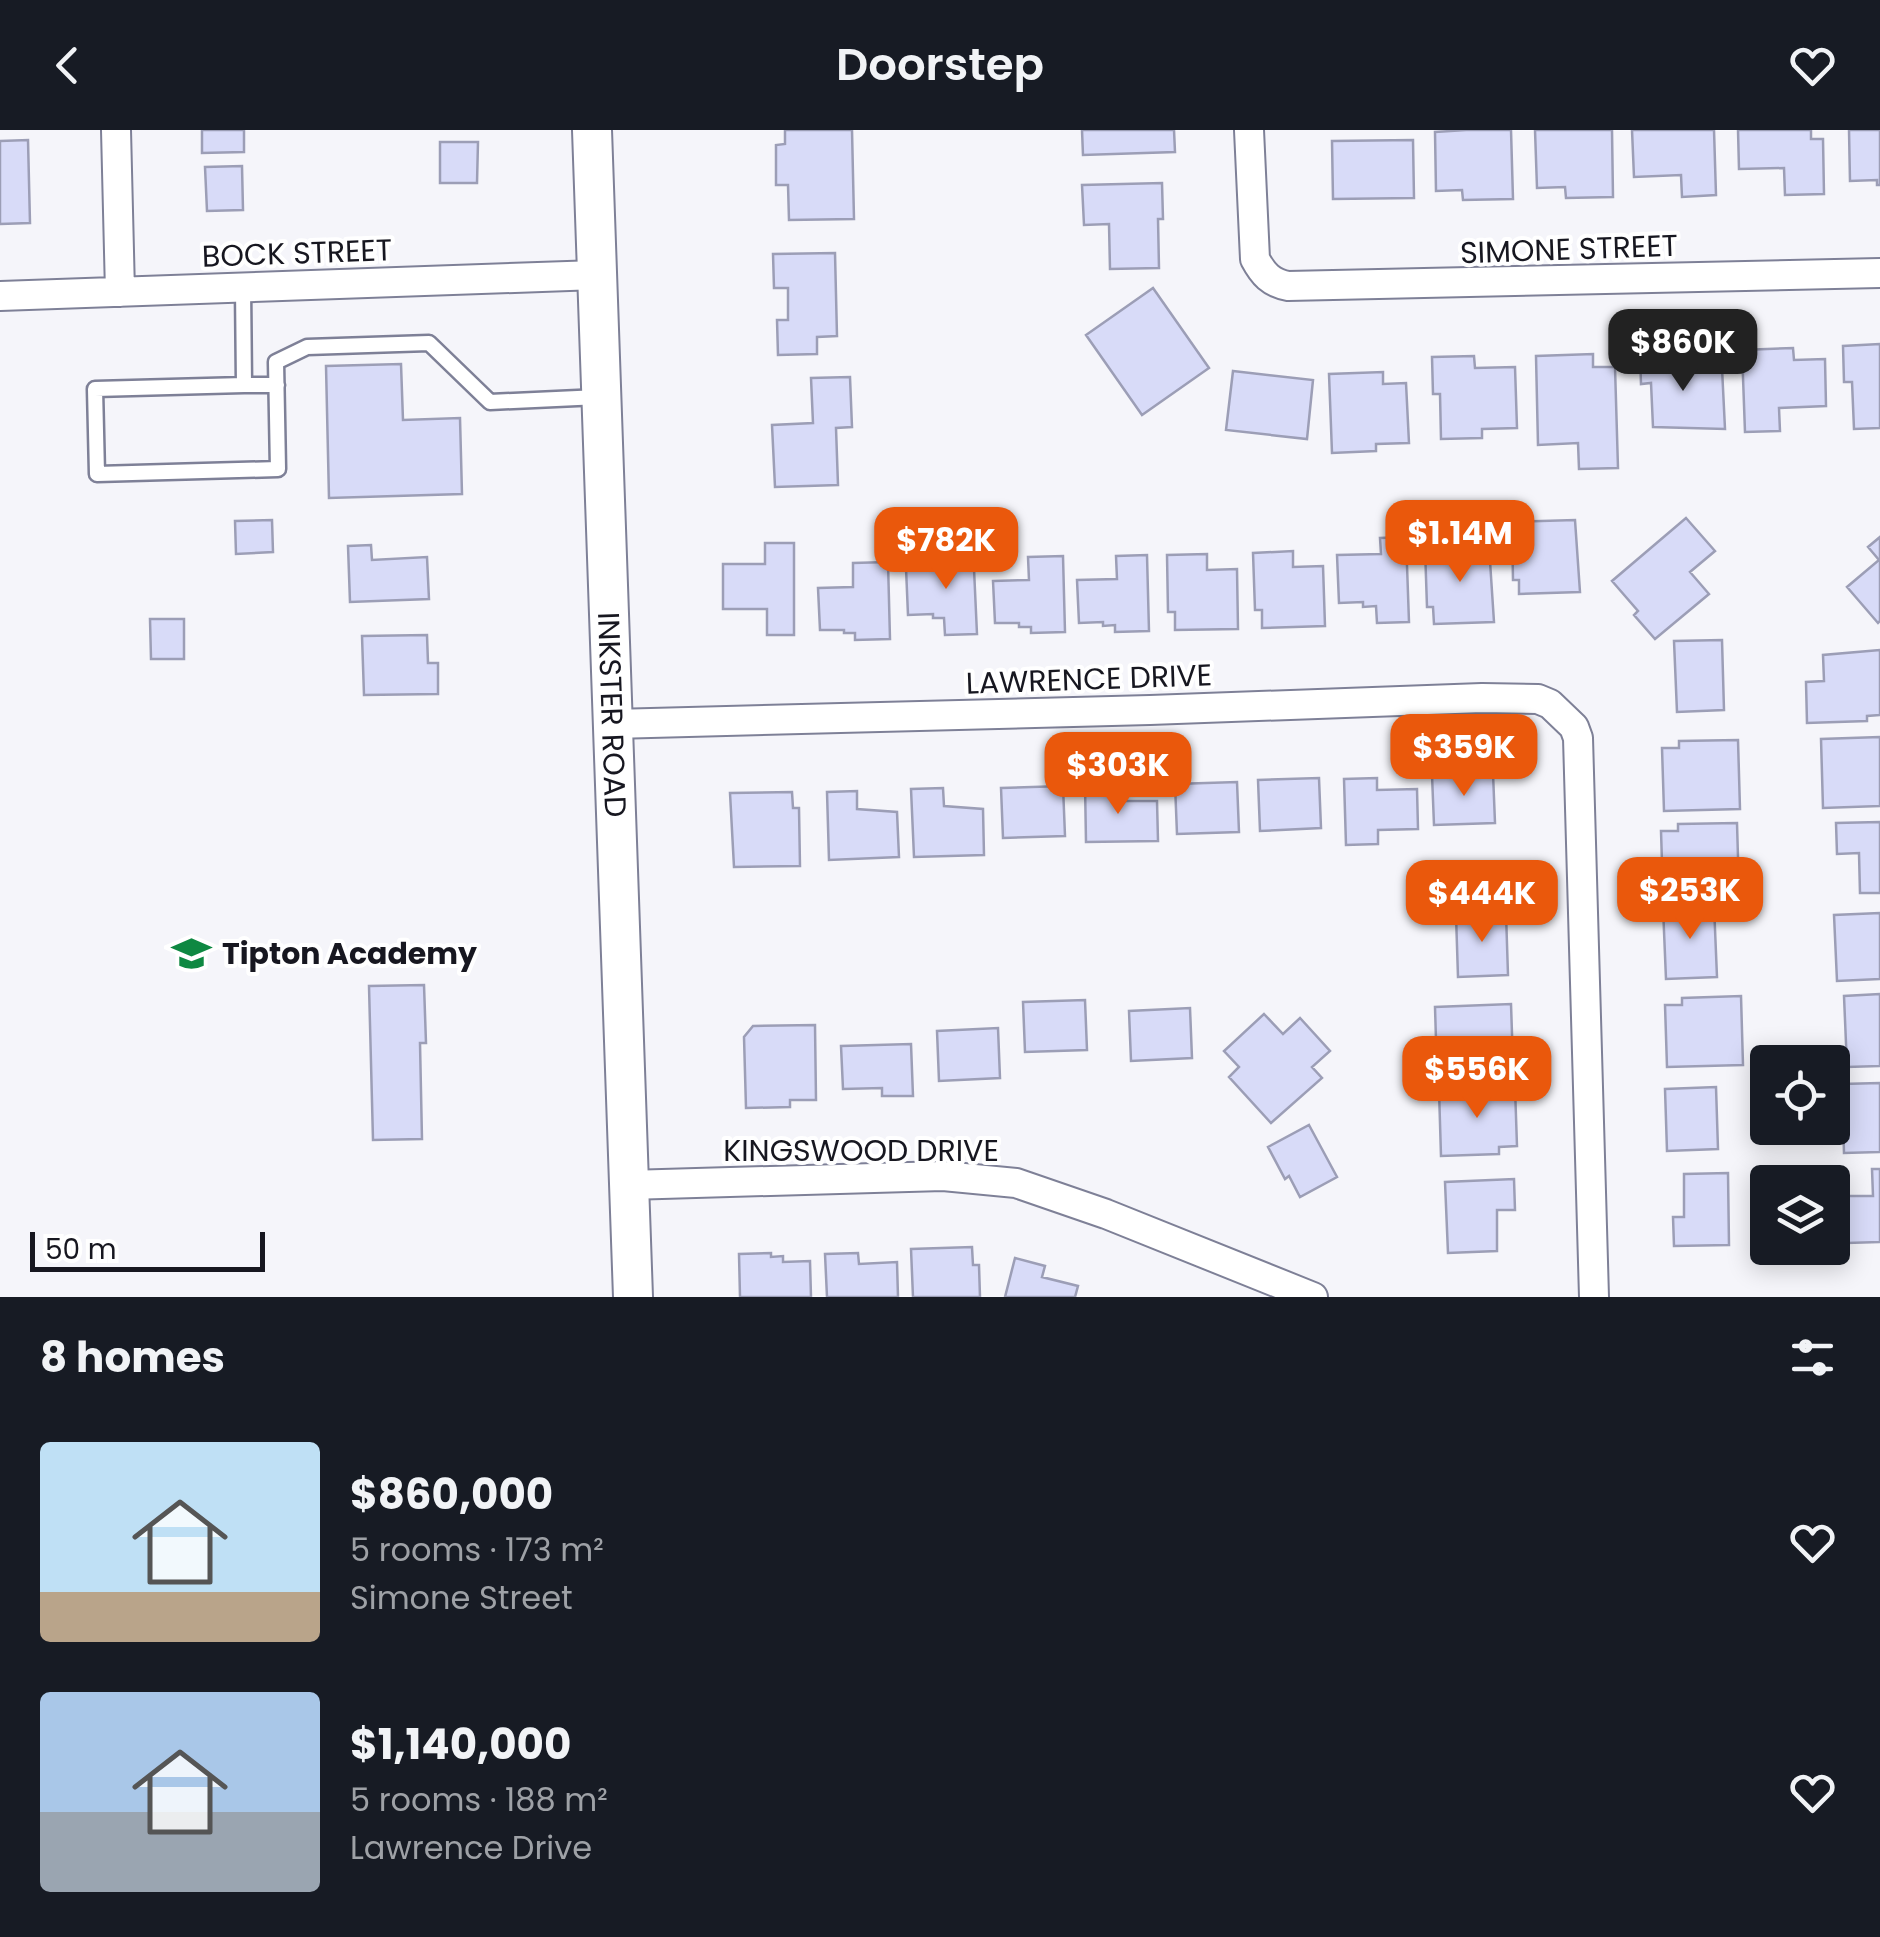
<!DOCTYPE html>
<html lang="en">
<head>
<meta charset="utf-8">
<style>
  body { margin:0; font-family:Poppins,sans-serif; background:#242831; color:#f1f3f6; height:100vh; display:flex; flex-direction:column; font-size:38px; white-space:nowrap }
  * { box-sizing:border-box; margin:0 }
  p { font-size:32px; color:#9ea1a6 }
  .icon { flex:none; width:55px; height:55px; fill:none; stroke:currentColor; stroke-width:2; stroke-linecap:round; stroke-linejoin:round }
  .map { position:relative; height:1167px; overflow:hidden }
  .panel { display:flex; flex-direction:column; background:#171b24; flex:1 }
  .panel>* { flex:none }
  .tools { position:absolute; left:1750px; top:915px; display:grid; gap:20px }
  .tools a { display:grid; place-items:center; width:100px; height:100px; border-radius:10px; background:#171b24; box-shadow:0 5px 25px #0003; font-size:50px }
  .scale { position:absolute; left:30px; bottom:25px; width:235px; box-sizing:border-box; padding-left:10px; border:5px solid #171720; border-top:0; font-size:28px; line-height:35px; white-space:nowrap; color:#171720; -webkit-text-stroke:8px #fff; paint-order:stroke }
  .price { position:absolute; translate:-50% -85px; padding:0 22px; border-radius:20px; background:#ea580c; color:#fff; font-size:32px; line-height:65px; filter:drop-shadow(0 2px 5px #0008) }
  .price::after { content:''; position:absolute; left:50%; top:60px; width:30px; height:22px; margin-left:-15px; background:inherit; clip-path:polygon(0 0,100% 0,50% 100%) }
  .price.selected { background:#222; color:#fff }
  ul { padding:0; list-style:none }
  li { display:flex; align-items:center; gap:30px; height:250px; padding:0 40px }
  li span { display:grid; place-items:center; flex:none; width:280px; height:200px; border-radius:10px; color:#555 }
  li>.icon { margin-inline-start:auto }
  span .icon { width:120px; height:120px; fill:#fffc; stroke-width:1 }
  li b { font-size:42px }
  h2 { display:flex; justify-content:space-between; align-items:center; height:120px; padding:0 40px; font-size:42px }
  header { display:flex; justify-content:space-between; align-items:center; height:130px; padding:0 40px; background:#171b24; font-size:45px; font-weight:600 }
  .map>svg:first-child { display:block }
</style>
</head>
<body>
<header><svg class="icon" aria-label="back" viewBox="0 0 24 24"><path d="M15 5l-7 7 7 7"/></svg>Doorstep<svg class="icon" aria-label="heart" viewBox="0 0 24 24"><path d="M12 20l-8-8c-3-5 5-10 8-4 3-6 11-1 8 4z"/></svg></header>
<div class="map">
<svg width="1880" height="1167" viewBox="0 0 1880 1167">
  <rect width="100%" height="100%" fill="#f5f5fa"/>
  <!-- building -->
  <path fill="#d8dbf8" stroke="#9c9eb6" stroke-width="2.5" d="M202,0H244V22L202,23Z
    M785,0H852L854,89L789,90L788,55H776V15L785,14Z
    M1082,0H1174L1175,22L1083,25Z
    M1466,0H1511L1513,69L1463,70L1462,60L1436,61L1435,2Z
    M1535,0H1612L1613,67L1566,68L1565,57L1537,58Z
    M1632,0H1714L1716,65L1682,67L1681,45L1634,47Z
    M1738,0H1811V9H1823L1824,64L1785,65L1784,38L1739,39Z
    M1849,0H1880V55H1877V50L1850,51Z
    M28,10L30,93L0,94V11Z
    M1413,10L1414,68L1333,69L1332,11Z
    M440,12H478L477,53H440Z
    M242,36L243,80L207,81L205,37Z
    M1162,53L1163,89H1158L1159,138L1110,139L1109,94L1084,95L1082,55Z
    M835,123L837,206L817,207V224L778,225L777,190H788V158H774L773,124Z
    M1153,158L1209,238L1142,285L1086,205Z
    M1880,214V298L1854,299L1852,252H1844L1843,216Z
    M1793,218L1794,230L1825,229L1826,276L1779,278L1780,301L1745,302L1742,220Z
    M1675,222L1676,247H1684V239L1722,238L1725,299L1653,297L1651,253L1641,254L1640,223Z
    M1593,224V237H1615L1618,338L1579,339L1578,313L1538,315L1536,226Z
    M1474,226L1475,238L1515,237L1517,298L1482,299V308L1441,309L1440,264H1433L1432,227Z
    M401,234L403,290L460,288L462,364L329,368L326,236Z
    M1233,241L1313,250L1307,309L1226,300Z
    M1383,242V254L1406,253L1409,313L1376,314V321L1332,323L1329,244Z
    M850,247L852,297L836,298L838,355L775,357L772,295L813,293L811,248Z
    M1686,388L1715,421L1690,442L1709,464L1655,509L1634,485L1638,481L1612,451Z
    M272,390L273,422L236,424L235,391Z
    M1575,390L1580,462L1519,464V450H1513L1512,392Z
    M1406,407L1409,492L1377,493L1376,476L1363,477V472L1339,473L1337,425L1381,424L1380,408Z
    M1880,407V491L1878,493L1847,457L1879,430L1868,417Z
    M765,413H794V505H767V479H723V434H765Z
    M371,415L372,430L427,427L429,469L350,472L348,416Z
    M1489,416L1494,492L1434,494L1433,477H1427L1425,418Z
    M973,417L977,504L945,505L944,488H933V484L908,485L906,438L944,437L943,418Z
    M1293,421V437L1323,436L1325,496L1262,498V480H1255L1253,423Z
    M1207,424V440L1237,439L1238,499L1175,500V482H1168L1167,425Z
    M1147,425L1149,501L1115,502V495L1103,496V492L1079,493L1077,450L1117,449L1116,426Z
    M1063,426L1065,502L1031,503V497H1019V493H995L993,451L1029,450L1028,427Z
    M888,432L890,509L855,510V503H844V500H820L818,458L853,457V433Z
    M150,489H184V529H151Z
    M427,505L428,533H438V564L364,565L362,506Z
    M1722,510L1724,580L1677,582L1674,511Z
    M1880,520V585L1867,586V591L1807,593L1806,552L1824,551L1823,525Z
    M1880,607V676L1823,678L1821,609Z
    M1738,610L1740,679L1664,681L1662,618H1679V611Z
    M1493,643L1495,693L1434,695L1432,645Z
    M1319,648L1321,698L1260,701L1258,650Z
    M1377,648V660L1417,659L1418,699L1378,700V714L1346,715L1344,649Z
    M1237,652L1239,702L1177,704L1175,654Z
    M1085,654H1116V671H1157L1158,711L1086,712Z
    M1063,656L1065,706L1003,708L1001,658Z
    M943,658L944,676L983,679L984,725L914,727L911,659Z
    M857,661V679L897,682L899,727L829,730L827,662Z
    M792,662L793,678H799L800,736L734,737L730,663Z
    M1880,692V763H1860L1859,723L1837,724L1836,693Z
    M1737,693L1739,762L1663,764L1661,701H1678V694Z
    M1714,775L1717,847L1666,849L1663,777Z
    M1506,783L1508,845L1458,847L1456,785Z
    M1880,783V849L1837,851L1834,785Z
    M424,855L426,913H420L422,1009L373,1010L369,856Z
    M1880,864V936L1847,937L1844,866Z
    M1741,866L1743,935L1667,937L1665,875H1682V868Z
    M1085,870L1087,920L1025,922L1023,872Z
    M1511,874L1513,933L1495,934V941L1437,943L1435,877Z
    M1190,878L1192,928L1131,931L1129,881Z
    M1264,884L1283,904L1300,888L1330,921L1312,937L1322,948L1271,993L1229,947L1239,937L1224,921Z
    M815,895L816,970H790V977L746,978L744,907L753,896Z
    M998,898L1000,948L939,951L937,901Z
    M911,914L913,966H882V958L843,959L841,916Z
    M1880,953V1022L1844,1023L1842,954Z
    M1515,957L1517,1016L1499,1017V1024L1441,1026L1439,960Z
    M1716,957L1718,1019L1667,1021L1665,959Z
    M1309,995L1337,1047L1300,1067L1289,1046L1285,1049L1268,1017Z
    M1872,1039H1880V1112L1847,1113L1846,1066H1873Z
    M1728,1043L1729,1115L1674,1116L1673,1087H1684V1044Z
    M1514,1049L1515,1080H1497V1121L1448,1123L1445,1052Z
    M972,1117L973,1135H979L980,1167H913L911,1119Z
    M771,1123V1127L783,1126V1132L810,1131L811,1167H740L739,1124Z
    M858,1123L859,1134L897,1132L898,1167H827L825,1124Z
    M1015,1128L1045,1136L1042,1147L1078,1156L1075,1167H1005Z"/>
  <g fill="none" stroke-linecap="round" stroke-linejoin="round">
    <defs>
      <path id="service" d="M243,158L244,255L95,259L97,344L278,339L276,232L307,217L429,213L490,272L599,267
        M244,255H277"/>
      <path id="minor" d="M116,0L120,162
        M1249,0L1255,129C1263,144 1271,153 1288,156L1880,143
        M0,166L597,145
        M613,594L1150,580L1482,568L1538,569L1550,574L1574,597L1578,608L1594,1167
        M628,1055L943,1046L1016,1053L1106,1084L1313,1167"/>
      <g id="secondary">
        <path id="s1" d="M592,0L633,1167"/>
      </g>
    </defs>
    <!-- service casing -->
    <use href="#service" stroke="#7e8097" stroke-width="19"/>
    <!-- minor casing -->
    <use href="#minor" stroke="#7e8097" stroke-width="32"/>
    <!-- secondary casing -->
    <use href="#secondary" stroke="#7e8097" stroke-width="42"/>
    <!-- service -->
    <use href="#service" stroke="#fff" stroke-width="14"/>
    <!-- minor -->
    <use href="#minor" stroke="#fff" stroke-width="28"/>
    <!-- secondary -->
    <use href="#secondary" stroke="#fff" stroke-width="38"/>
  </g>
  <!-- icons -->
  <defs>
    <symbol id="school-bare" viewBox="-9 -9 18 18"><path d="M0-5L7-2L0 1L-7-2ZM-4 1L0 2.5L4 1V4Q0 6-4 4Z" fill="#0e8842" stroke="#fff" stroke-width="2.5" paint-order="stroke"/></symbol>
  </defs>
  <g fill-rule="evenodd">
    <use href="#school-bare" x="164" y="796" width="55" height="55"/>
  </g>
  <g text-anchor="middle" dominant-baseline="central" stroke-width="8" stroke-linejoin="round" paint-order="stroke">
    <!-- street labels -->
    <g font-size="30" fill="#171720" stroke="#fff">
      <text transform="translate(1569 119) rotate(-2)">SIMONE STREET</text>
      <text transform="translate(297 123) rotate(-2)">BOCK STREET</text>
      <text transform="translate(1089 549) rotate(-2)">LAWRENCE DRIVE</text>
      <text stroke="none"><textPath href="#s1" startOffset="585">INKSTER ROAD</textPath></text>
      <text x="861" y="1020">KINGSWOOD DRIVE</text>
    </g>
    <!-- poi labels -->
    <g font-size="30" font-weight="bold" fill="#171720" stroke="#fff" text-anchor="start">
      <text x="222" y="823">Tipton Academy</text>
    </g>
  </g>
</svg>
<div class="tools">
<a><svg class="icon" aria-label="locate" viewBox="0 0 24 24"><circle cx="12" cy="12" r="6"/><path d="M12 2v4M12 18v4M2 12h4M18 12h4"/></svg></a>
<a><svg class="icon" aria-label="layers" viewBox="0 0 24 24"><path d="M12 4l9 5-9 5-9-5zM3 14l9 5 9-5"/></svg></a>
</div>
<div class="scale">50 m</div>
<b class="price selected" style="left:1683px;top:264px">$860K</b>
<b class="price" style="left:1460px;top:455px">$1.14M</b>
<b class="price" style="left:946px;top:462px">$782K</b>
<b class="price" style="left:1464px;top:669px">$359K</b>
<b class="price" style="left:1118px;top:687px">$303K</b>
<b class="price" style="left:1690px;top:812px">$253K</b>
<b class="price" style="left:1482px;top:815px">$444K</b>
<b class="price" style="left:1477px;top:991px">$556K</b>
</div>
<section class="panel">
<h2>8 homes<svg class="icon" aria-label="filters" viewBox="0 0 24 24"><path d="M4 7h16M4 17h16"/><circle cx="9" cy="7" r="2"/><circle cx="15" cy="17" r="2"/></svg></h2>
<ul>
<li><span style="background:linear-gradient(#bfe0f5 75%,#b9a48a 0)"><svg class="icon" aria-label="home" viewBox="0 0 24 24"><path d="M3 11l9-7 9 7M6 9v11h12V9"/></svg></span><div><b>$860,000</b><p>5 rooms · 173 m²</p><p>Simone Street</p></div><svg class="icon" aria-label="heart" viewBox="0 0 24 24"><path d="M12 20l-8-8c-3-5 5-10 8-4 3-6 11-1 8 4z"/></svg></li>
<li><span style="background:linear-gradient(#a9c7e8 60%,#9aa5b1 0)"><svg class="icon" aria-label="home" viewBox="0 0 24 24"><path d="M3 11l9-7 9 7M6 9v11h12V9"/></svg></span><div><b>$1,140,000</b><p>5 rooms · 188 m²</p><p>Lawrence Drive</p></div><svg class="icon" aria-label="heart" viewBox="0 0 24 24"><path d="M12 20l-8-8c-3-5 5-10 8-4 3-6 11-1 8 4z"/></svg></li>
</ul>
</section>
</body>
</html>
